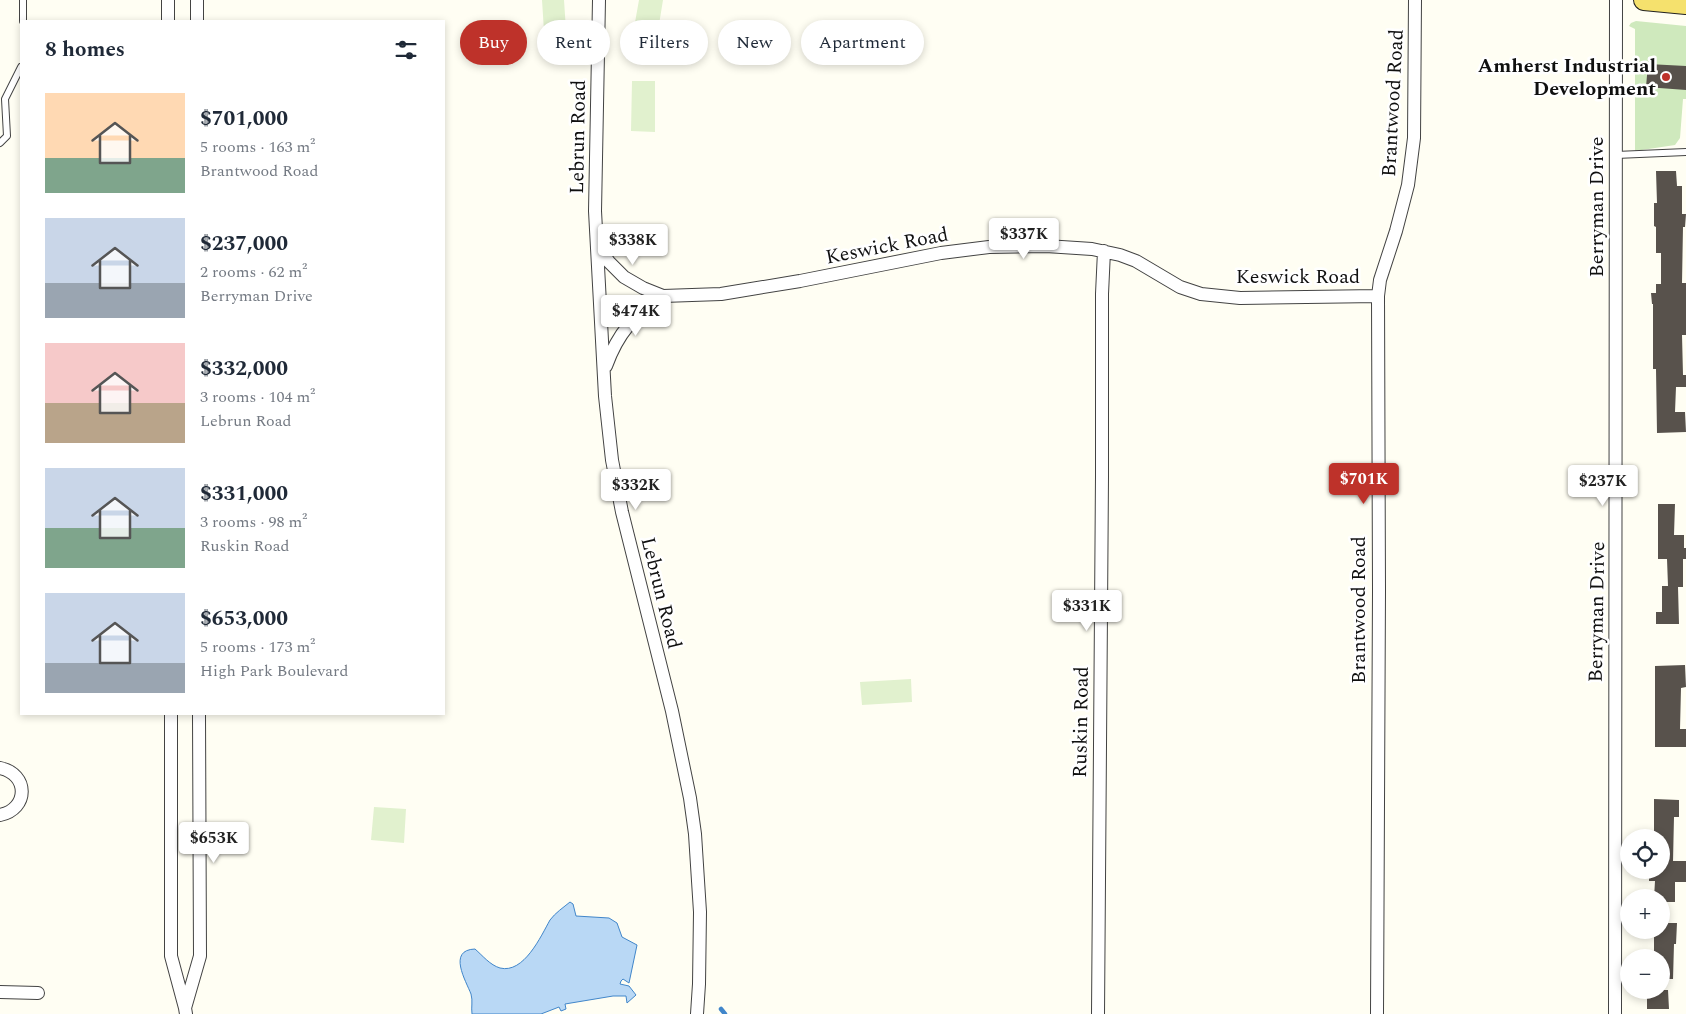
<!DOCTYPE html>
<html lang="en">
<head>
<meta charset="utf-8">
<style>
  body { margin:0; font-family:Spectral,serif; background:#f6f6f7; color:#1f2937; height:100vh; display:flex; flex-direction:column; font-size:19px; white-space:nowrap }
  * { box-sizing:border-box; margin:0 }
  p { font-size:16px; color:#747a83 }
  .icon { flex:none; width:28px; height:28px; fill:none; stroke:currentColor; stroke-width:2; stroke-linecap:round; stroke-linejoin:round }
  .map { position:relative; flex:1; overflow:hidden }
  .panel { position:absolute; left:20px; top:20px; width:425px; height:695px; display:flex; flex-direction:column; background:#fff; border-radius:0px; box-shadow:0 2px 8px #0003 }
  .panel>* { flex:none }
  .banner { position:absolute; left:460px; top:20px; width:475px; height:45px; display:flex; gap:10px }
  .buttons { position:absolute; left:1620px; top:829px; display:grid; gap:10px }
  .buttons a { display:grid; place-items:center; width:50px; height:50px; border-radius:50%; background:#fff; box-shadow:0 2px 8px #0003; font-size:25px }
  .price { position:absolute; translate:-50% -42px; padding:0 11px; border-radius:5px; background:#fff; color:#222; font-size:16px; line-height:32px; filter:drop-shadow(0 1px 2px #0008) }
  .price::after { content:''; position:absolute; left:50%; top:30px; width:15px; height:11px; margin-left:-8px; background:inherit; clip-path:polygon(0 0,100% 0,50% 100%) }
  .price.selected { background:#be322a; color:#fff }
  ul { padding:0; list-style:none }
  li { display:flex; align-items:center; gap:15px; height:125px; padding:0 25px }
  li span { display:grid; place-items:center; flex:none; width:140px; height:100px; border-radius:0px; color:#555 }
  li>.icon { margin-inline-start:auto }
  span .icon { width:60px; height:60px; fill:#fffc; stroke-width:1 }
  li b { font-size:21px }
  h2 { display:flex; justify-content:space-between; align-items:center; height:60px; padding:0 25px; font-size:21px }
  .chip { padding:0 18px; border-radius:22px; background:#fff; box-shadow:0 2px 8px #0003; font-size:18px; line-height:45px }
  .chip.selected { background:#be322a; color:#fff }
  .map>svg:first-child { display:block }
</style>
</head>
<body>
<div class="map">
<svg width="1686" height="1014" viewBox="0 0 1686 1014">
  <rect width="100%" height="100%" fill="#fffef3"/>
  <!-- green -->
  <path fill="#cfe9bd" d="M1636,21L1686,26V99H1683L1680,138L1675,145L1635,151V29L1629,26L1631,23Z"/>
  <!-- pitch -->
  <path fill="#e1f1ce" d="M542,0H564L566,30L544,31Z
    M639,0H663L656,43L632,39Z
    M632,81H655V132L631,131Z
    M911,679L912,702L862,705L860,682Z
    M374,807L406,809L404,843L371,840Z"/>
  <!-- water -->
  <path fill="#b9d8f5" stroke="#4186ca" d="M570,902L573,904L576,916L609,918L617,923L622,937L637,945L629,983L623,979L621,981L620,984L629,986L636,995L627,1003L626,996H613L565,1004L566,1009L561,1011L559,1007L541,1014H472C471,1007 473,1001 471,994C466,981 447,950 475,949C483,956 490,965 500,968C524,974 541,936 550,920C555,913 564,907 570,902Z"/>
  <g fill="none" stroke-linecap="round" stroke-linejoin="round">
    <!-- stream -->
    <path stroke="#4186ca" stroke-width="4.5" d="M721,1009L725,1014"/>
  </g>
  <!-- building -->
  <path fill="#58524c" d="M1648,64L1686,66V90L1646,87Z
    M1656,171H1676L1677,186H1682V214H1686L1685,227H1683L1682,283H1686V335H1682L1683,375H1686V387H1676L1675,412H1685L1686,432L1657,433L1656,369H1653V304H1652L1651,293H1656V284H1661V253H1656V227L1654,226V203H1657Z
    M1658,504H1675L1674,535H1684V548H1686V559H1683V587H1678L1679,624H1656V612H1662V586H1668L1667,559H1658Z
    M1685,665L1686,687L1681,688L1680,729H1686V747H1655V666Z
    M1654,799L1679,800V817H1674L1673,861H1686V882H1675V902H1661V898H1654L1655,881H1649V870H1661V838H1654Z
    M1661,923H1677L1676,944H1674L1673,979H1661V958H1654V930H1661Z
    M1647,990H1668L1669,1009H1647Z"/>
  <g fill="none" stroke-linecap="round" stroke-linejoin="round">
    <defs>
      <path id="service" d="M23,0V21
        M0,143L7,136L5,99L21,67
        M1616,155L1686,152"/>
      <path id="minor" d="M168,0V21
        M197,0V21
        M599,0L595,211L605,396L612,460L622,512L672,711L690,798L695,834L700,912L699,984L697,1014
        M597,245L609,262L624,277L643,288L663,296L721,294L800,281L941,253L989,247L1046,246L1092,249L1120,255L1136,261L1180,287L1201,294L1240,298L1378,296
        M606,366C618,333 634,315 663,296
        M171,714V956L185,1008L186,1014
        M0,768C29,774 29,809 0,815
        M0,992L38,993
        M185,1008L200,956L199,714
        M1098,1014L1102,476V294L1104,251
        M1377,1014L1379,591L1378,296L1380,280L1396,231L1408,185L1414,138L1415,0
        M1615,1014L1616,0"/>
      <path id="primary" d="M1644,0L1686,4"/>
    </defs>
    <!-- service casing -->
    <use href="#service" stroke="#434343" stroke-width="8"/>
    <!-- minor casing -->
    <use href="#minor" stroke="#434343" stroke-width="14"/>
    <!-- primary casing -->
    <use href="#primary" stroke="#212121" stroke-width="22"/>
    <!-- service -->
    <use href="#service" stroke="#fff" stroke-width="6"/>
    <!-- minor -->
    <use href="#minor" stroke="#fff" stroke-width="12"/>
    <!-- primary -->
    <use href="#primary" stroke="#f5e16d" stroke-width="20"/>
  </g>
  <!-- markers -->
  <circle fill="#be322a" stroke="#fff" stroke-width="2" cx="1666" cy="77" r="5"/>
  <g text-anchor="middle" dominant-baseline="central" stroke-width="5" stroke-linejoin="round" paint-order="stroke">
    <!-- poi labels -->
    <g font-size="20" font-weight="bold" fill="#101010" stroke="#fff" text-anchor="end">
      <text x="1656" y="66">Amherst Industrial<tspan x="1656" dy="23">Development</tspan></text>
    </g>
    <!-- street labels -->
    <g font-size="20" fill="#101010" stroke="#fff">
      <text transform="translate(1393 103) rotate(-87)">Brantwood Road</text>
      <text transform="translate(578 137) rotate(-89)">Lebrun Road</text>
      <text transform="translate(1597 207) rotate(-90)">Berryman Drive</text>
      <text transform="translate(887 246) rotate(-11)">Keswick Road</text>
      <text x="1298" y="277">Keswick Road</text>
      <text transform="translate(661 593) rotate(76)">Lebrun Road</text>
      <text transform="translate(1359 610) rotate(-90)">Brantwood Road</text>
      <text transform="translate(1597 612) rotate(-89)">Berryman Drive</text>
      <text transform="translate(1081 722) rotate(-89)">Ruskin Road</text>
    </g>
  </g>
</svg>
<div class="buttons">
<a><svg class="icon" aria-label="locate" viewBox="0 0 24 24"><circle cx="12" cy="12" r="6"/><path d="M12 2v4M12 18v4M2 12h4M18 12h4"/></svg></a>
<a>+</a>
<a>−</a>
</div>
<b class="price" style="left:1024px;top:260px">$337K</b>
<b class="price" style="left:633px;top:266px">$338K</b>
<b class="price" style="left:636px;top:337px">$474K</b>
<b class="price selected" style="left:1364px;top:505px">$701K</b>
<b class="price" style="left:1603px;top:507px">$237K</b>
<b class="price" style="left:636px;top:511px">$332K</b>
<b class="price" style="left:1087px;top:632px">$331K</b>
<b class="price" style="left:214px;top:864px">$653K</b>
<div class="banner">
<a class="chip selected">Buy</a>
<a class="chip">Rent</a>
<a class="chip">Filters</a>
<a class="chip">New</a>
<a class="chip">Apartment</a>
</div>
<section class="panel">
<h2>8 homes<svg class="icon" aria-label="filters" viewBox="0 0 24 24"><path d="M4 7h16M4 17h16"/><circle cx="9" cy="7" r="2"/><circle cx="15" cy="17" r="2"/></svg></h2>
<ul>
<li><span style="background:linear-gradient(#ffd9b3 65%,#7fa58c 0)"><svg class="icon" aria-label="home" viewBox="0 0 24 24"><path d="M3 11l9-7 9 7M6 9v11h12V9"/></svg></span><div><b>$701,000</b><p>5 rooms · 163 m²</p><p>Brantwood Road</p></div></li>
<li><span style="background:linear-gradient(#c9d6e8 65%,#9aa5b1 0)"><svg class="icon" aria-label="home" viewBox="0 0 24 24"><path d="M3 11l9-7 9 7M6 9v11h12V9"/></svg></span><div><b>$237,000</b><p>2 rooms · 62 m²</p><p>Berryman Drive</p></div></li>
<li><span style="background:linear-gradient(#f6c9c9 60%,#b9a48a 0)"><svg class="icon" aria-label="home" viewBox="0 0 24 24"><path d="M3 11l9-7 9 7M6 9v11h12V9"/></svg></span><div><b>$332,000</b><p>3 rooms · 104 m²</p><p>Lebrun Road</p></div></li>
<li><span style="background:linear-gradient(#c9d6e8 60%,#7fa58c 0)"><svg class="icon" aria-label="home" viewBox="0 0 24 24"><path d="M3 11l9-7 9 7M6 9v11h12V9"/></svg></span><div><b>$331,000</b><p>3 rooms · 98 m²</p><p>Ruskin Road</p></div></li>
<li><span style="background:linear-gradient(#c9d6e8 70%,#9aa5b1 0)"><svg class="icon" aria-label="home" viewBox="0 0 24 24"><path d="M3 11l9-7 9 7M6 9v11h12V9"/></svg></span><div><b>$653,000</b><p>5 rooms · 173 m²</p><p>High Park Boulevard</p></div></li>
</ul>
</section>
</div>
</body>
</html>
